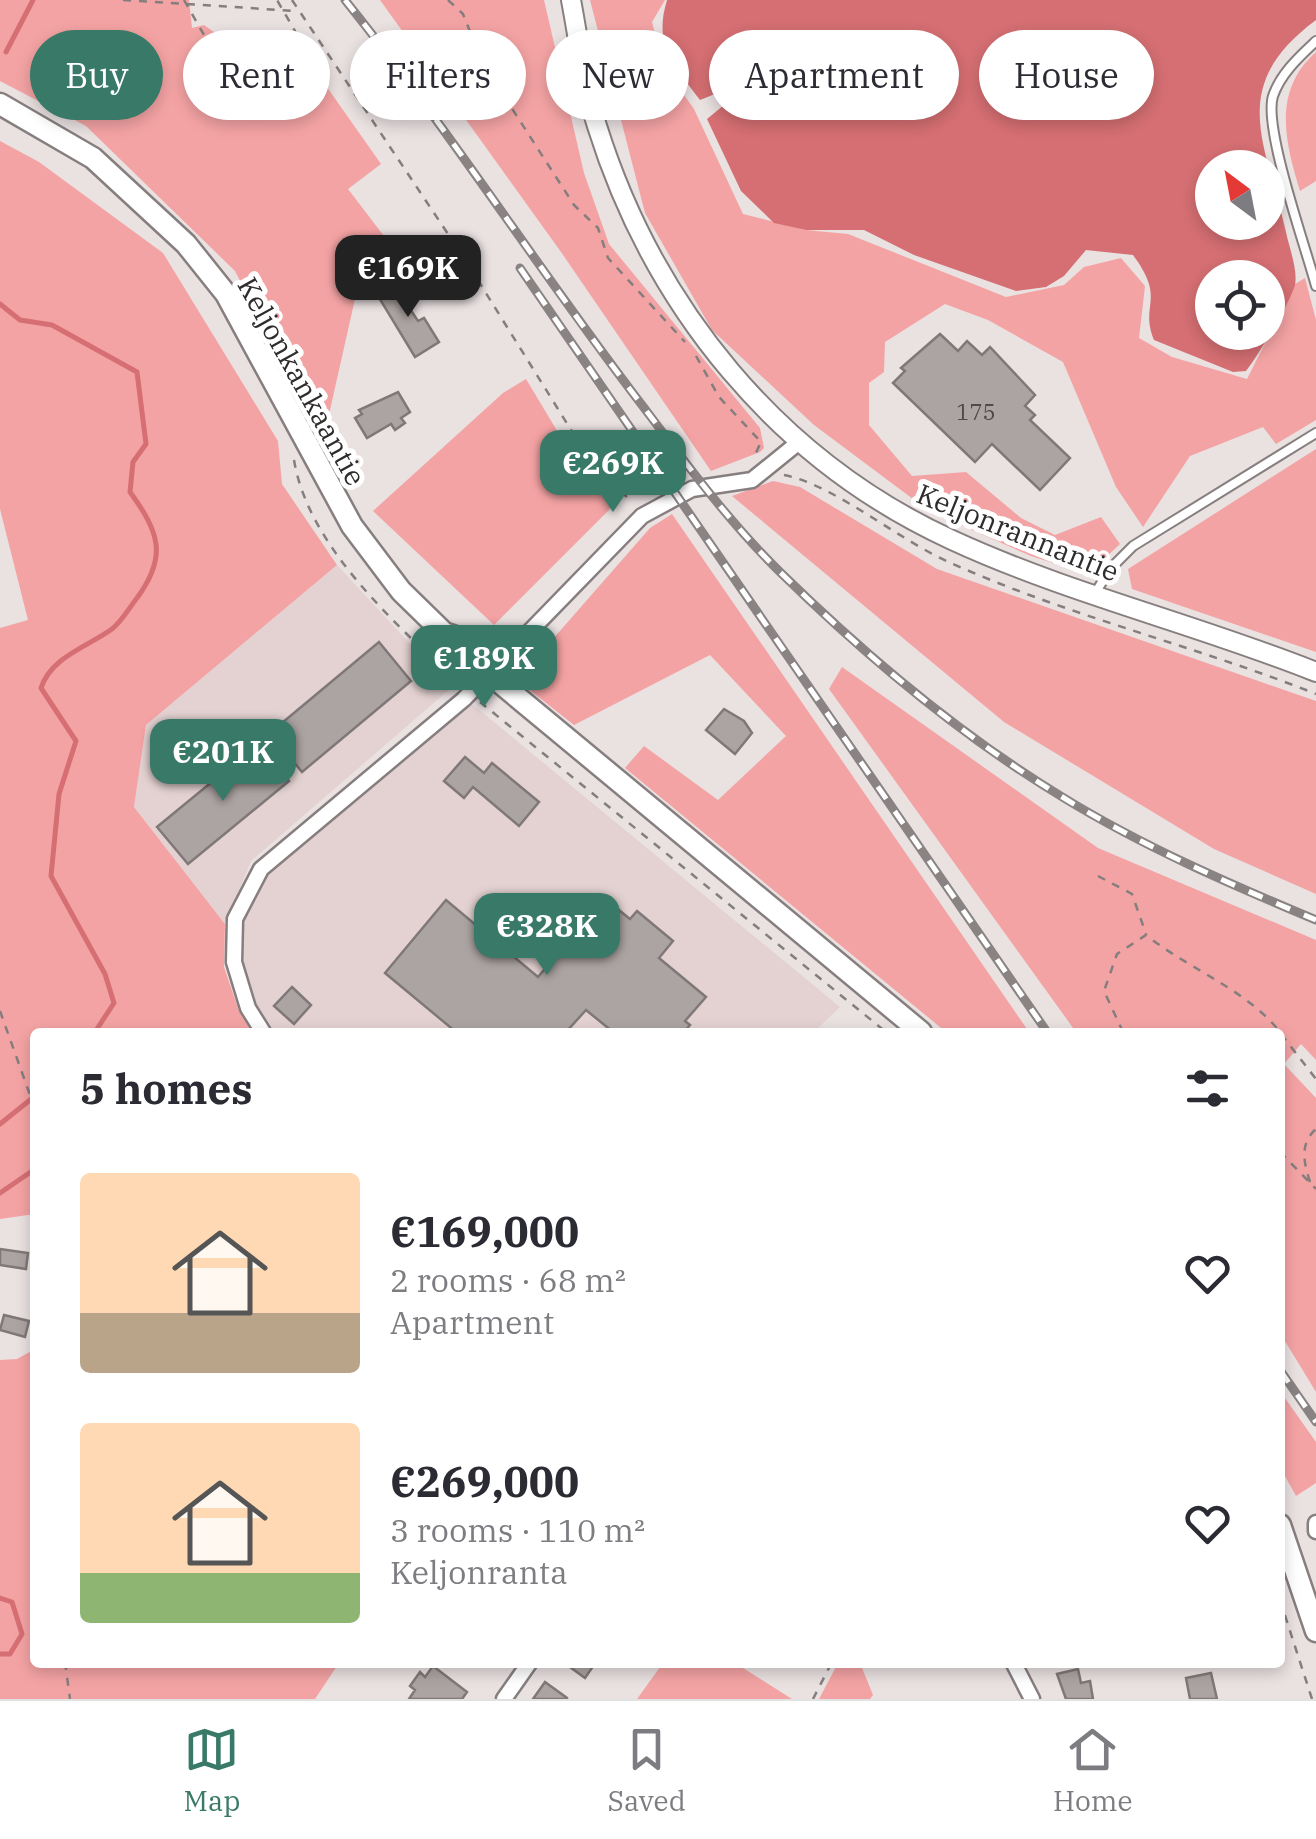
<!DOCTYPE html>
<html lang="en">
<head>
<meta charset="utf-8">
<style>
  body { margin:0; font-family:"IBM Plex Serif",serif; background:#f7f7f7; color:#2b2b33; height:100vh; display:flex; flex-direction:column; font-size:38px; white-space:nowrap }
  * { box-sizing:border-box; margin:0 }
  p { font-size:32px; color:#7c7c81 }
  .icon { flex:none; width:55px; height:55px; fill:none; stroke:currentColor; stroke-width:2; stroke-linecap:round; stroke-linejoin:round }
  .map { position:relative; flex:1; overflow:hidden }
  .panel { position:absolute; left:30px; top:1028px; width:1255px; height:640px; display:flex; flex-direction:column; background:#fff; border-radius:10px; box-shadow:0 5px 15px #0003 }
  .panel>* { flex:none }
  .guide { position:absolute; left:30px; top:30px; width:1258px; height:90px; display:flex; gap:20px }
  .needle { width:65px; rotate:328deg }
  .fabs { position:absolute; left:1195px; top:150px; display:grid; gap:20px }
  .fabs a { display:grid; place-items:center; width:90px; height:90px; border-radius:50%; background:#fff; box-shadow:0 5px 15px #0003; font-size:50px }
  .price { position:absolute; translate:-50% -85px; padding:0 22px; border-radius:20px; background:#397967; color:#fff; font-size:32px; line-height:65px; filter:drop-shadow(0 2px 5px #0008) }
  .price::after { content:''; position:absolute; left:50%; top:60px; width:30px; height:22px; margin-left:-15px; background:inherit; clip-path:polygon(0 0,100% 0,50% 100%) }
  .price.selected { background:#222; color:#fff }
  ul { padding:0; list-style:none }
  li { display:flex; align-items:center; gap:30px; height:250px; padding:0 50px }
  li span { display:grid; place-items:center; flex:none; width:280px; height:200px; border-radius:10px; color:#555 }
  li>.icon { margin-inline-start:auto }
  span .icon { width:120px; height:120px; fill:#fffc; stroke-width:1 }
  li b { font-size:42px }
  h2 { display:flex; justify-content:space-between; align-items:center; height:120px; padding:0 50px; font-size:42px }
  .pill { padding:0 35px; border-radius:45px; background:#fff; box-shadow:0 5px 15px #0003; font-size:35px; line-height:90px }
  .pill.selected { background:#397967; color:#fff }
  .dock { display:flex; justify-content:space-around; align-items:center; height:140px; border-top:2px solid #e1e1e2; background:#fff; font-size:28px; color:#7c7c81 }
  .dock a { display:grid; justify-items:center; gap:5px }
  .dock .selected { color:#397967 }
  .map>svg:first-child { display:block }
</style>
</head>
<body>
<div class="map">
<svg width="1316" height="1699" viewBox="0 0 1316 1699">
  <rect width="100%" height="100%" fill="#eae1e1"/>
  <!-- built -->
  <path fill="#e4d2d2" d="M337,565L451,688L251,861L225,924L134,807L146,725Z
    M472,704L840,1007L814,1032H274L255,1004L242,959L243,921L268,875Z"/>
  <!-- green -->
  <path fill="#f4a3a4" d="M0,0H189L192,28L204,25L248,56L282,45L303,53L381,164L348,189L413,274L388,290L378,281L357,290L323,441L235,271L86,126L0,81Z
    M380,0H544L584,173L609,244L760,428L764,448L760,452L711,471L561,252Z
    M590,0H665L652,22L664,67L694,109L743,214L806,230L848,234L1006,297L1064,285L1084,267L1121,258L1145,286L1139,338L1172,357L1247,379L1295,284L1305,278L1316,320V420L1276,444L1263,427L1190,456L1143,527L1116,487L1063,362L988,320L945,304L885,342L884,372L869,383V425L912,476L966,472L1021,518L1055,535L1101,517L1120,544L1088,574L1031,556L929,511L814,425L712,330L645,213Z
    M1316,52V181L1300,191C1285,142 1272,91 1316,52Z
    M0,141L39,162L163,253L278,441L282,484L337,565L146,725L134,807L225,924L224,967L239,1011L253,1032H35V1214L0,1219V628L28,620L0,509Z
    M526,379L565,444L615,504L494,625L373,511L503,393Z
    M1316,449V652L1132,589L1128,569Z
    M773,481L800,487L937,569L1316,701V894L1214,849L1004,722L732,496Z
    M672,514L1029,1032H946L625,768L644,746L718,800L786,736L710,655L574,725L517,680L650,528Z
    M842,667L1098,848L1316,940V1060L1301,1044L1284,1064L1316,1098V1392L1280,1333V1032H1076L829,689Z
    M35,1349V1662L339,1663L315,1699H0V1360L17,1359Z
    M1280,1391L1316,1442V1483L1296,1496L1280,1467Z
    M663,1663H735L792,1699H637Z
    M838,1663H860L873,1695L870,1699H819Z"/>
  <!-- water -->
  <path fill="#d56f73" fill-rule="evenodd" d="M667,0H1316V20C1227,86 1265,141 1286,232C1289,247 1298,270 1295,285C1290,303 1258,356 1246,371L1233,372L1154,340C1139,303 1167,301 1133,255L1086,250L1064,276L1046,287L1016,291L914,255L864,230H806L774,223L741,191L707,119L730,100L725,90L700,100C674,65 653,46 667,0ZM1212,168H1268V222H1212ZM1212,278H1268V332H1212Z"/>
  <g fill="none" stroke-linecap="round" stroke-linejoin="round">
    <!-- stream -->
    <path stroke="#d56f73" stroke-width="5" d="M6,52L33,0
      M0,304L20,320L52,325L137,372L146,444L133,462L130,492C159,532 168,556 137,598C129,608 122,621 112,629C87,647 51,657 41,688L76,741L59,794L51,876L105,974L114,1003L95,1032
      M0,1124L35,1096
      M0,1193L35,1169
      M0,1598L12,1602L22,1634L10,1654H0"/>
  </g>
  <!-- building -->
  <path fill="#aca4a3" stroke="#807878" stroke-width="2.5" d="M747,91L755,103L738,115L730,103Z
    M402,282L414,302L408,306L418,321L424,318L439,342L415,357L378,296Z
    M940,334L958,351L967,341L982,355L990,347L1035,395L1025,406L1035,415L1030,420L1070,458L1040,490L992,444L975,462L893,383L905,371L901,368Z
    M398,392L410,412L401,418L405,423L395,430L391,424L367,438L355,418L362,414L359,410Z
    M379,642L411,681L302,772L270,733Z
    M724,709L744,721L752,733L735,754L706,730Z
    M258,744L289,781L188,864L157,827Z
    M465,757L484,773L492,763L539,802L519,826L473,787L464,798L444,781Z
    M604,898L630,919L637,911L673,941L659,958L706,997L685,1021L690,1025L684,1032H613L586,1010L566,1032H456L385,973L446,900L538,977Z
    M292,987L311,1005L294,1024L274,1006Z
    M0,1249L28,1253L26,1269L0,1265Z
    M4,1315L29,1321L25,1337L0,1330Z
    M563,1662H596L585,1678Z
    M433,1666L467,1692L462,1699H409L415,1690L410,1686L420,1672L425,1677Z
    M1078,1669L1081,1683L1090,1681L1093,1699H1066L1057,1674Z
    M1211,1673L1217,1699H1190L1186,1678Z
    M545,1682L567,1698V1699H533Z"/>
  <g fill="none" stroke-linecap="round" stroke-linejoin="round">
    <defs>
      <path id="service" d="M1316,41C1299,57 1281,73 1273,96C1263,128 1306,248 1316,286
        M1094,595L1110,569L1133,546L1316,433"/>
      <path id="minor" d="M263,1032L248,1008L234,962L235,919L261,869L464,699L642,516L692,489L752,480L799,442
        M1316,1523V1531
        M1013,1662L1032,1699
        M504,1699L530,1662"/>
      <path id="tertiary" d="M571,0C579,42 584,86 597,126C654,308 778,460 952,540C1069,594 1196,624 1316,672"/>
      <path id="secondary" d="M0,104L93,158L186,244L226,294L352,526L401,591L444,633L459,638L480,657L487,672
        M444,633C451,654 464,667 487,672L921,1032
        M1280,1525L1316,1631"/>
    </defs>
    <!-- service casing -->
    <use href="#service" stroke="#877f7f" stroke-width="12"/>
    <!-- minor casing -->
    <use href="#minor" stroke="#877f7f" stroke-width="19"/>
    <!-- tertiary casing -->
    <use href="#tertiary" stroke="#877f7f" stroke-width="22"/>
    <!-- secondary casing -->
    <use href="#secondary" stroke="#877f7f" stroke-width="25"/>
    <!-- path -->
    <path stroke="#847e7e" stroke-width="2.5" stroke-dasharray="8 8" stroke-linecap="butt" d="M123,0L296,11
      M184,0L223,68C259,70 275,62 295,31L277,0
      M292,0L466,261L581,446L632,503
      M448,0L463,14L475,44L511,107L574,205L598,228L608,258L685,342
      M696,356L719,397L761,442L753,459
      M294,460C307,539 381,610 437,663
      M784,475C835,485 898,540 951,563C1068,616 1196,646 1316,694
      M480,702L886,1032
      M1098,876L1132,894L1146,934
      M0,1011L35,1109
      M1123,1032L1104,991L1117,954L1146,935C1190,970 1246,989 1280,1032
      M1281,1034L1316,1079
      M1280,1152L1316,1189
      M1310,1182C1304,1163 1299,1144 1316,1129
      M1280,1600L1312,1699
      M65,1662L70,1699
      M813,1699L832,1662"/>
    <!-- service -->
    <use href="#service" stroke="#fff" stroke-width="8"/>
    <!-- minor -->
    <use href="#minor" stroke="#fff" stroke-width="14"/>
    <!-- tertiary -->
    <use href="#tertiary" stroke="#fff" stroke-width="18"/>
    <!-- secondary -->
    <use href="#secondary" stroke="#fff" stroke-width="20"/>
    <defs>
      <path id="rail" d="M345,0C451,132 542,275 645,409C687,465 730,523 780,572C866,656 961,736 1064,798C1144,847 1230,884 1316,920
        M520,268L1047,1032
        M1280,1370L1316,1422"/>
    </defs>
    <!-- rail casing -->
    <use href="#rail" stroke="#898383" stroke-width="9"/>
    <!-- rail -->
    <use href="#rail" stroke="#fff" stroke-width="5" stroke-dasharray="15" stroke-linecap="butt"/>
  </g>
  <g text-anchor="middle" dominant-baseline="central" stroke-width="10" stroke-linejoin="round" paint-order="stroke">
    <!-- number labels -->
    <g font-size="22" fill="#4e4a4a">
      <text x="976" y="411">175</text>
    </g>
    <!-- street labels -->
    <g font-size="28" fill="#2f2c2c" stroke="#fff">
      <text transform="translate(302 381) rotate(61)">Keljonkankaantie</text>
      <text transform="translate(1018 532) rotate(22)">Keljonrannantie</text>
    </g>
  </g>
</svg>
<div class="fabs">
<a><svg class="needle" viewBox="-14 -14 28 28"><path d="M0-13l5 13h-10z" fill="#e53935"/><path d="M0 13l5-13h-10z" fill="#7c7c81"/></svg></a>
<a><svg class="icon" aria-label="locate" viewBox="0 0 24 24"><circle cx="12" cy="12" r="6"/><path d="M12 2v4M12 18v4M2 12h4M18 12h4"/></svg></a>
</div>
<b class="price selected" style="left:408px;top:320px">€169K</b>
<b class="price" style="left:613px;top:515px">€269K</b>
<b class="price" style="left:484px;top:710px">€189K</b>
<b class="price" style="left:223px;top:804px">€201K</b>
<b class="price" style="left:547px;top:978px">€328K</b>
<div class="guide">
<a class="pill selected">Buy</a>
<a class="pill">Rent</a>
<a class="pill">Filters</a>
<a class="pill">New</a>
<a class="pill">Apartment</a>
<a class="pill">House</a>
</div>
<section class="panel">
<h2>5 homes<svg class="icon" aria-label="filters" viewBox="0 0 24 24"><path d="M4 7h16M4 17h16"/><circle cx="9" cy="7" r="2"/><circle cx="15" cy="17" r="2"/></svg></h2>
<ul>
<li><span style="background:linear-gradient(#ffd9b3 70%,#b9a48a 0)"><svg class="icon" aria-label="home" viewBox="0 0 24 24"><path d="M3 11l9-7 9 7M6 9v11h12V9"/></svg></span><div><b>€169,000</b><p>2 rooms · 68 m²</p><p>Apartment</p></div><svg class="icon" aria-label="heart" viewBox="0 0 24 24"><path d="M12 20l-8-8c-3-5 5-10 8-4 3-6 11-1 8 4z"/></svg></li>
<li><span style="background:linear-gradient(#ffd9b3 75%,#8fb573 0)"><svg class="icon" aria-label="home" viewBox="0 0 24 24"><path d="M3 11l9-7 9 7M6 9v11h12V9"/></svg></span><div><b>€269,000</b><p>3 rooms · 110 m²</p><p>Keljonranta</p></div><svg class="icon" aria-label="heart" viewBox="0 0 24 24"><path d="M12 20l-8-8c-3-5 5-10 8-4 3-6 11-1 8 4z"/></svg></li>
</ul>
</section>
</div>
<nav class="dock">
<a class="selected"><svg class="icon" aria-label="map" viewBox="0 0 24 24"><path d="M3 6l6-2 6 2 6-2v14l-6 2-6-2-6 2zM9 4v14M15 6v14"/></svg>Map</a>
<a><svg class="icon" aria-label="saved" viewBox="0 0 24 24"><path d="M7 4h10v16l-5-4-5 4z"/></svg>Saved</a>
<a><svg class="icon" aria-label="home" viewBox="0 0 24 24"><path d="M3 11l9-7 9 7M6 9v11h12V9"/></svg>Home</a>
</nav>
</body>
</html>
